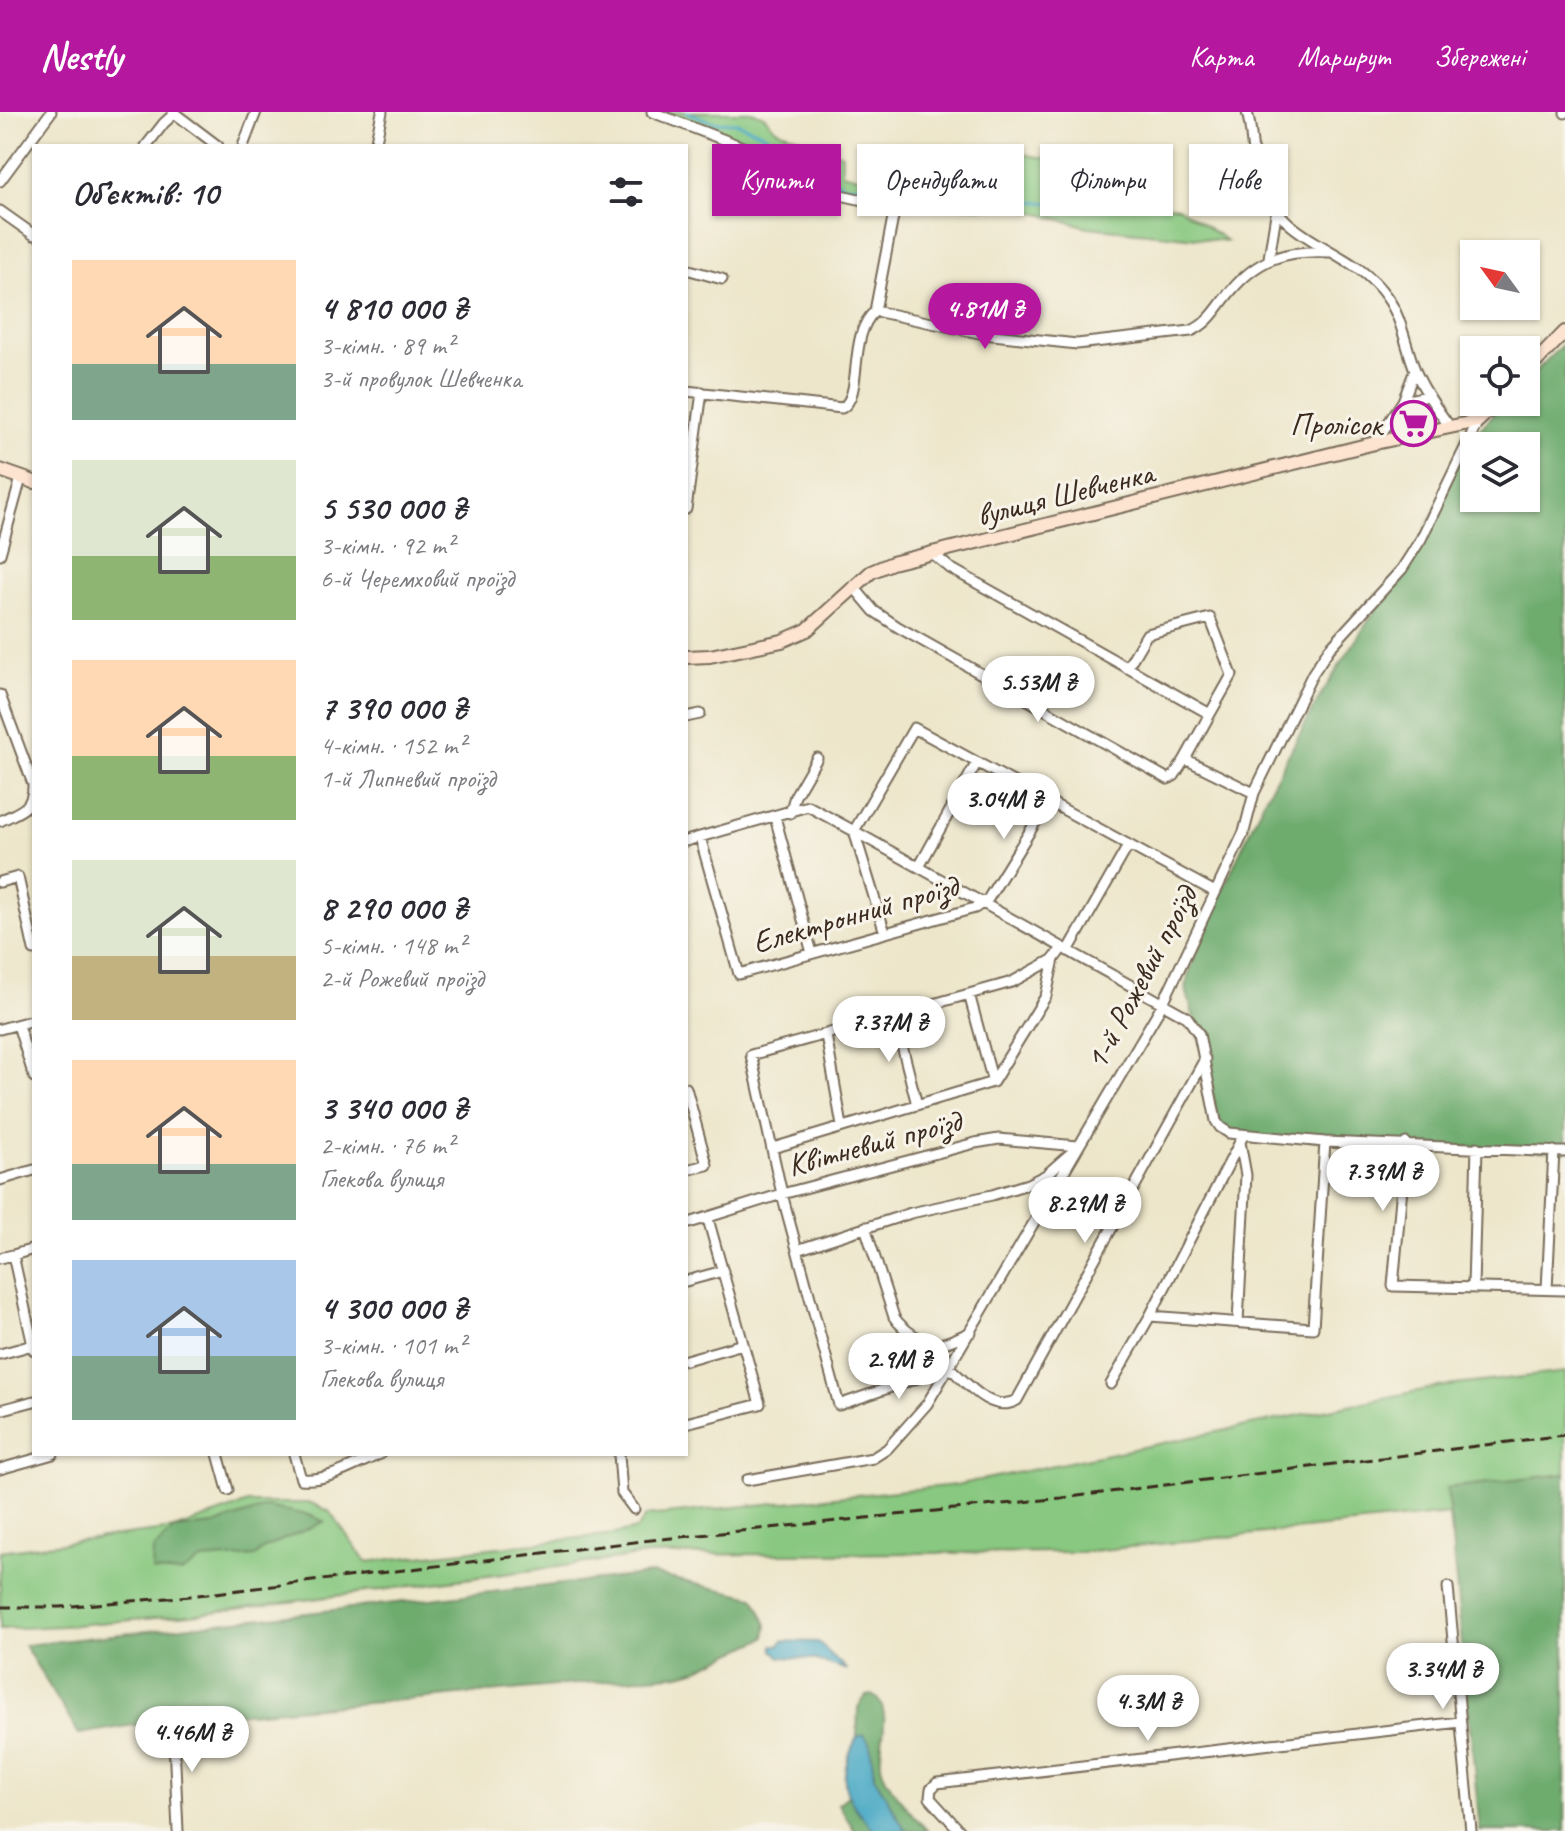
<!DOCTYPE html>
<html lang="uk">
<head>
<meta charset="utf-8">
<style>
  body { margin:0; font-family:Caveat,sans-serif; background:#f7f7f7; color:#2b2b33; height:100vh; display:flex; flex-direction:column; font-size:30px; white-space:nowrap }
  * { box-sizing:border-box; margin:0 }
  p { font-size:26px; color:#7c7c81 }
  .icon { flex:none; width:44px; height:44px; fill:none; stroke:currentColor; stroke-width:2; stroke-linecap:round; stroke-linejoin:round }
  .map { position:relative; flex:1; overflow:hidden }
  .details { position:absolute; left:32px; top:32px; width:656px; height:1312px; display:flex; flex-direction:column; background:#fff; border-radius:0px; box-shadow:0 2px 6px #0004 }
  .details>* { flex:none }
  .banner { position:absolute; left:712px; top:32px; width:732px; height:72px; display:flex; gap:16px }
  .needle { width:52px; rotate:303deg }
  .buttons { position:absolute; left:1460px; top:128px; display:grid; gap:16px }
  .buttons a { display:grid; place-items:center; width:80px; height:80px; border-radius:0px; background:#fff; box-shadow:0 2px 6px #0004; font-size:40px }
  .price { position:absolute; translate:-50% -68px; padding:0 18px; border-radius:28px; background:#fff; color:#222; font-size:26px; line-height:52px; filter:drop-shadow(0 2px 4px #0008) }
  .price::after { content:''; position:absolute; left:50%; top:48px; width:24px; height:18px; margin-left:-12px; background:inherit; clip-path:polygon(0 0,100% 0,50% 100%) }
  .price.active { background:#b5179e; color:#fff }
  ul { padding:0; list-style:none }
  li { display:flex; align-items:center; gap:24px; height:200px; padding:0 40px }
  li span { display:grid; place-items:center; flex:none; width:224px; height:160px; border-radius:0px; color:#555 }
  li>.icon { margin-inline-start:auto }
  span .icon { width:96px; height:96px; fill:#fffc; stroke-width:1 }
  li b { font-size:34px }
  h2 { display:flex; justify-content:space-between; align-items:center; height:96px; padding:0 40px; font-size:34px }
  .pill { padding:0 28px; border-radius:0px; background:#fff; box-shadow:0 2px 6px #0004; font-size:28px; line-height:72px }
  .pill.active { background:#b5179e; color:#fff }
  header { display:flex; align-items:center; gap:48px; box-sizing:border-box; height:112px; padding:0 40px; background:#b5179e; color:#fff }
  header strong { font-size:38px }
  nav { display:flex; gap:44px; margin-inline-start:auto; font-size:28px }
  .map>svg:first-child { display:block }
</style>
</head>
<body>
<header>
<strong>Nestly</strong>
<nav><a>Карта</a><a>Маршрут</a><a>Збережені</a></nav>
</header>
<div class="map">
<svg width="1565" height="1719" viewBox="0 0 1565 1719">
  <rect width="100%" height="100%" fill="#f7f3e8"/>
  <filter id="ink" filterUnits="userSpaceOnUse"><feTurbulence type="fractalNoise" baseFrequency=".0125" numOctaves="2"/><feDisplacementMap in="SourceGraphic" scale="16" xChannelSelector="R" yChannelSelector="G"/><feConvolveMatrix kernelMatrix="1 2 1 2 8 2 1 2 1" color-interpolation-filters="sRGB"/></filter>
  <filter id="wash" filterUnits="userSpaceOnUse"><feTurbulence type="fractalNoise" baseFrequency=".006" numOctaves="4" result="noise"/><feDisplacementMap in="SourceGraphic" scale="32" xChannelSelector="R" yChannelSelector="G"/><feGaussianBlur stdDeviation="1.8" result="paint"/><feColorMatrix in="noise" values="0 0 0 0 0 0 0 0 0 0 0 0 0 0 0 0 0 1.4 0 .05"/><feComposite in="paint" operator="in"/></filter>
  <g filter="url(#wash)">
    <rect width="100%" height="100%" fill="#ede6ca"/>
    <!-- green -->
    <path fill="#88c880" stroke="#62794f" stroke-width="2" d="M662,0H754L764,4L776,17L842,42V61L868,67L875,46L975,70L1006,39L1077,52L1069,79L1085,78L1178,95L1227,129L1088,115L1021,97L895,92L828,78Z
      M1565,1260V1412L1451,1423L1449,1402L1082,1440L647,1443L191,1503L63,1514L0,1517V1439L174,1417L248,1391H311L329,1399L366,1450L615,1422L637,1417L646,1404L956,1373L1438,1275Z"/>
    <!-- forest -->
    <path fill="#6eac6e" stroke="#546b46" stroke-width="2" fill-rule="evenodd" d="M1565,230V1040L1243,1024L1220,1015L1205,947L1186,877L1188,863L1222,779L1264,688L1322,581L1421,427L1467,331L1505,290H1526V269ZM1474,334H1526V386H1474Z
      M1565,1362V1719H1480L1447,1376Z
      M267,1395L313,1404L324,1410L264,1436L256,1444L202,1448L181,1461L152,1459L153,1438L174,1417L214,1413Z
      M651,1462L754,1485L767,1513L765,1526L698,1557L680,1562L427,1586L173,1607L79,1622L24,1533Z
      M872,1583C895,1596 878,1632 881,1653C883,1670 915,1706 928,1719H906L874,1664L870,1630L857,1625L858,1595L866,1584Z
      M848,1684L875,1719H855L838,1692Z"/>
    <!-- water -->
    <path fill="#45a7c4" stroke="#406871" stroke-width="2" d="M783,1529L818,1530L847,1558L813,1547L780,1545L773,1538V1533H780Z
      M864,1623L870,1631L874,1664L906,1719H875C843,1685 835,1668 857,1625Z"/>
    <g fill="none" stroke-linecap="round" stroke-linejoin="round">
      <!-- stream -->
      <path stroke="#45a7c4" stroke-width="3" d="M687,0L712,10L737,11L764,22L843,73L1109,96"/>
    </g>
  </g>
  <g filter="url(#ink)">
    <g fill="none" stroke-linecap="round" stroke-linejoin="round">
      <defs>
        <path id="street" d="M173,0L218,34
          M652,0L753,39L827,80L895,95L875,199
          M1247,0C1253,21 1251,46 1258,66C1283,135 1350,133 1386,184C1402,205 1405,233 1415,258C1424,279 1437,297 1450,315
          M1565,0V1
          M146,34L164,11L175,1
          M243,34L256,0
          M375,34L382,0
          M0,69L51,0
          M0,99L34,123
          M1269,146L1276,102
          M686,157L722,167
          M686,279L842,296C864,283 847,224 875,199L984,222L1077,232L1191,219C1210,211 1217,195 1230,180C1258,146 1286,138 1329,140
          M1403,289L1428,284
          M1375,331L1403,289L1415,258
          M686,397L702,280
          M932,441L950,456L1210,602L1185,647
          M0,442L21,366
          M853,474L874,499L898,515L1168,667L1174,664L1185,647L1254,681
          M1127,556L1147,522L1210,506L1232,563L1210,602
          M0,583L33,672C34,697 20,699 0,709
          M686,605L700,602
          M790,701L795,684L817,646
          M775,705L812,841
          M700,725L739,862L975,796L988,787L1048,690
          M686,729L808,694L854,719L1187,905L1199,922L1216,1009L1220,1015L1229,1021L1325,1030L1565,1040
          M919,755L976,652
          M0,770L18,765L34,838
          M885,821L854,719L914,616L1215,780
          M1062,836L1054,847L1012,870L751,943L782,1082L839,1293L949,1255C966,1270 991,1303 1017,1288L1205,947
          M1068,839L1128,734
          M969,882L993,970
          M894,902L917,993
          M18,913L34,965
          M0,917L34,908
          M826,923L842,1014
          M686,976L707,1053L686,1058
          M1243,1024L1150,1204L1313,1216L1325,1030
          M1406,1031L1393,1174L1565,1178
          M773,1036L993,970L1046,884L1054,847
          M0,1068L34,1058
          M686,1112L782,1082L975,1031L999,1027L1078,1034
          M865,1115L894,1205C902,1217 924,1233 939,1232C949,1231 961,1224 971,1220
          M797,1138L911,1101L992,1083L1028,1072L1046,1063L1070,1042
          M13,1143L34,1137
          M0,1146L13,1143L34,1238
          M686,1169L723,1159
          M1473,1175L1477,1035
          M1547,1177L1554,1039
          M1238,1210L1246,1063L1240,1030
          M0,1242L33,1233
          M686,1248L743,1232
          M1111,1272L1150,1204
          M0,1298L34,1289
          M686,1311L760,1292L708,1107
          M218,1342L228,1378
          M294,1342L301,1367C328,1370 356,1352 380,1342
          M619,1342L622,1381L634,1397
          M0,1357L53,1342
          M747,1368L873,1346L887,1337L927,1292L1162,893L1244,720L1254,681L1313,561L1329,537L1402,457L1421,427L1478,309
          M1448,1475L1471,1719
          M173,1607L178,1719
          M960,1719L930,1686L931,1677L937,1671L1460,1610"/>
        <path id="secondary" d="M1526,260L1565,220
          M0,358L34,370
          M686,545L710,544L782,529L807,518L871,460L892,451L1375,331L1478,309L1497,290"/>
      </defs>
      <!-- street casing -->
      <use href="#street" stroke="#796c5a" stroke-width="13"/>
      <!-- secondary casing -->
      <use href="#secondary" stroke="#796c5a" stroke-width="16"/>
      <!-- street -->
      <use href="#street" stroke="#fff" stroke-width="9"/>
      <!-- secondary -->
      <use href="#secondary" stroke="#fde4d1" stroke-width="12"/>
      <!-- rail -->
      <path stroke="#3b2a1e" stroke-width="3" stroke-dasharray="12 6" stroke-linecap="butt" d="M0,1495H60L190,1484L642,1429L1062,1386L1565,1323"/>
    </g>
  </g>
  <!-- icons -->
  <defs>
    <symbol id="supermarket-ring" viewBox="-11 -11 22 22"><circle r="9.5" fill="#f7f3e8" stroke="#b5179e" stroke-width="1.5"/><path d="M-6-5.5h2.5l.6 2H6L4.5 2H-2.5L-4.4-4H-6ZM-1.5 3.2a1.3 1.3 0 1 0 .1 0ZM3 3.2a1.3 1.3 0 1 0 .1 0Z" fill="#b5179e"/></symbol>
  </defs>
  <g fill-rule="evenodd">
    <use href="#supermarket-ring" x="1388" y="286" width="51" height="51"/>
  </g>
  <g text-anchor="middle" dominant-baseline="central" stroke-width="6" stroke-linejoin="round" paint-order="stroke">
    <!-- poi labels -->
    <g font-size="32" fill="#3b2a1e" stroke="#f7f3e8" text-anchor="end">
      <text x="1382" y="312">Пролісок</text>
    </g>
    <!-- street labels -->
    <g font-size="32" fill="#3b2a1e" stroke="#f7f3e8">
      <text transform="translate(1065 382) rotate(-14)">вулиця Шевченка</text>
      <text transform="translate(855 802) rotate(-16)">Електронний проїзд</text>
      <text transform="translate(1141 866) rotate(-62)">1-й Рожевий проїзд</text>
      <text transform="translate(874 1031) rotate(-15)">Квітневий проїзд</text>
    </g>
  </g>
</svg>
<div class="buttons">
<a><svg class="needle" viewBox="-14 -14 28 28"><path d="M0-13l5 13h-10z" fill="#e53935"/><path d="M0 13l5-13h-10z" fill="#7c7c81"/></svg></a>
<a><svg class="icon" aria-label="locate" viewBox="0 0 24 24"><circle cx="12" cy="12" r="6"/><path d="M12 2v4M12 18v4M2 12h4M18 12h4"/></svg></a>
<a><svg class="icon" aria-label="layers" viewBox="0 0 24 24"><path d="M12 4l9 5-9 5-9-5zM3 14l9 5 9-5"/></svg></a>
</div>
<b class="price active" style="left:985px;top:239px">4.81M ₴</b>
<b class="price" style="left:1038px;top:612px">5.53M ₴</b>
<b class="price" style="left:1004px;top:729px">3.04M ₴</b>
<b class="price" style="left:889px;top:952px">7.37M ₴</b>
<b class="price" style="left:1383px;top:1101px">7.39M ₴</b>
<b class="price" style="left:1085px;top:1133px">8.29M ₴</b>
<b class="price" style="left:899px;top:1289px">2.9M ₴</b>
<b class="price" style="left:1443px;top:1599px">3.34M ₴</b>
<b class="price" style="left:1148px;top:1631px">4.3M ₴</b>
<b class="price" style="left:192px;top:1662px">4.46M ₴</b>
<div class="banner">
<a class="pill active">Купити</a>
<a class="pill">Орендувати</a>
<a class="pill">Фільтри</a>
<a class="pill">Нове</a>
</div>
<section class="details">
<h2>Об’єктів: 10<svg class="icon" aria-label="filters" viewBox="0 0 24 24"><path d="M4 7h16M4 17h16"/><circle cx="9" cy="7" r="2"/><circle cx="15" cy="17" r="2"/></svg></h2>
<ul>
<li><span style="background:linear-gradient(#ffd9b3 65%,#7fa58c 0)"><svg class="icon" aria-label="home" viewBox="0 0 24 24"><path d="M3 11l9-7 9 7M6 9v11h12V9"/></svg></span><div><b>4 810 000 ₴</b><p>3-кімн. · 89 m²</p><p>3-й провулок Шевченка</p></div></li>
<li><span style="background:linear-gradient(#dfe7d0 60%,#8fb573 0)"><svg class="icon" aria-label="home" viewBox="0 0 24 24"><path d="M3 11l9-7 9 7M6 9v11h12V9"/></svg></span><div><b>5 530 000 ₴</b><p>3-кімн. · 92 m²</p><p>6-й Черемховий проїзд</p></div></li>
<li><span style="background:linear-gradient(#ffd9b3 60%,#8fb573 0)"><svg class="icon" aria-label="home" viewBox="0 0 24 24"><path d="M3 11l9-7 9 7M6 9v11h12V9"/></svg></span><div><b>7 390 000 ₴</b><p>4-кімн. · 152 m²</p><p>1-й Липневий проїзд</p></div></li>
<li><span style="background:linear-gradient(#dfe7d0 60%,#c2b280 0)"><svg class="icon" aria-label="home" viewBox="0 0 24 24"><path d="M3 11l9-7 9 7M6 9v11h12V9"/></svg></span><div><b>8 290 000 ₴</b><p>5-кімн. · 148 m²</p><p>2-й Рожевий проїзд</p></div></li>
<li><span style="background:linear-gradient(#ffd9b3 65%,#7fa58c 0)"><svg class="icon" aria-label="home" viewBox="0 0 24 24"><path d="M3 11l9-7 9 7M6 9v11h12V9"/></svg></span><div><b>3 340 000 ₴</b><p>2-кімн. · 76 m²</p><p>Глекова вулиця</p></div></li>
<li><span style="background:linear-gradient(#a9c7e8 60%,#7fa58c 0)"><svg class="icon" aria-label="home" viewBox="0 0 24 24"><path d="M3 11l9-7 9 7M6 9v11h12V9"/></svg></span><div><b>4 300 000 ₴</b><p>3-кімн. · 101 m²</p><p>Глекова вулиця</p></div></li>
</ul>
</section>
</div>
</body>
</html>
